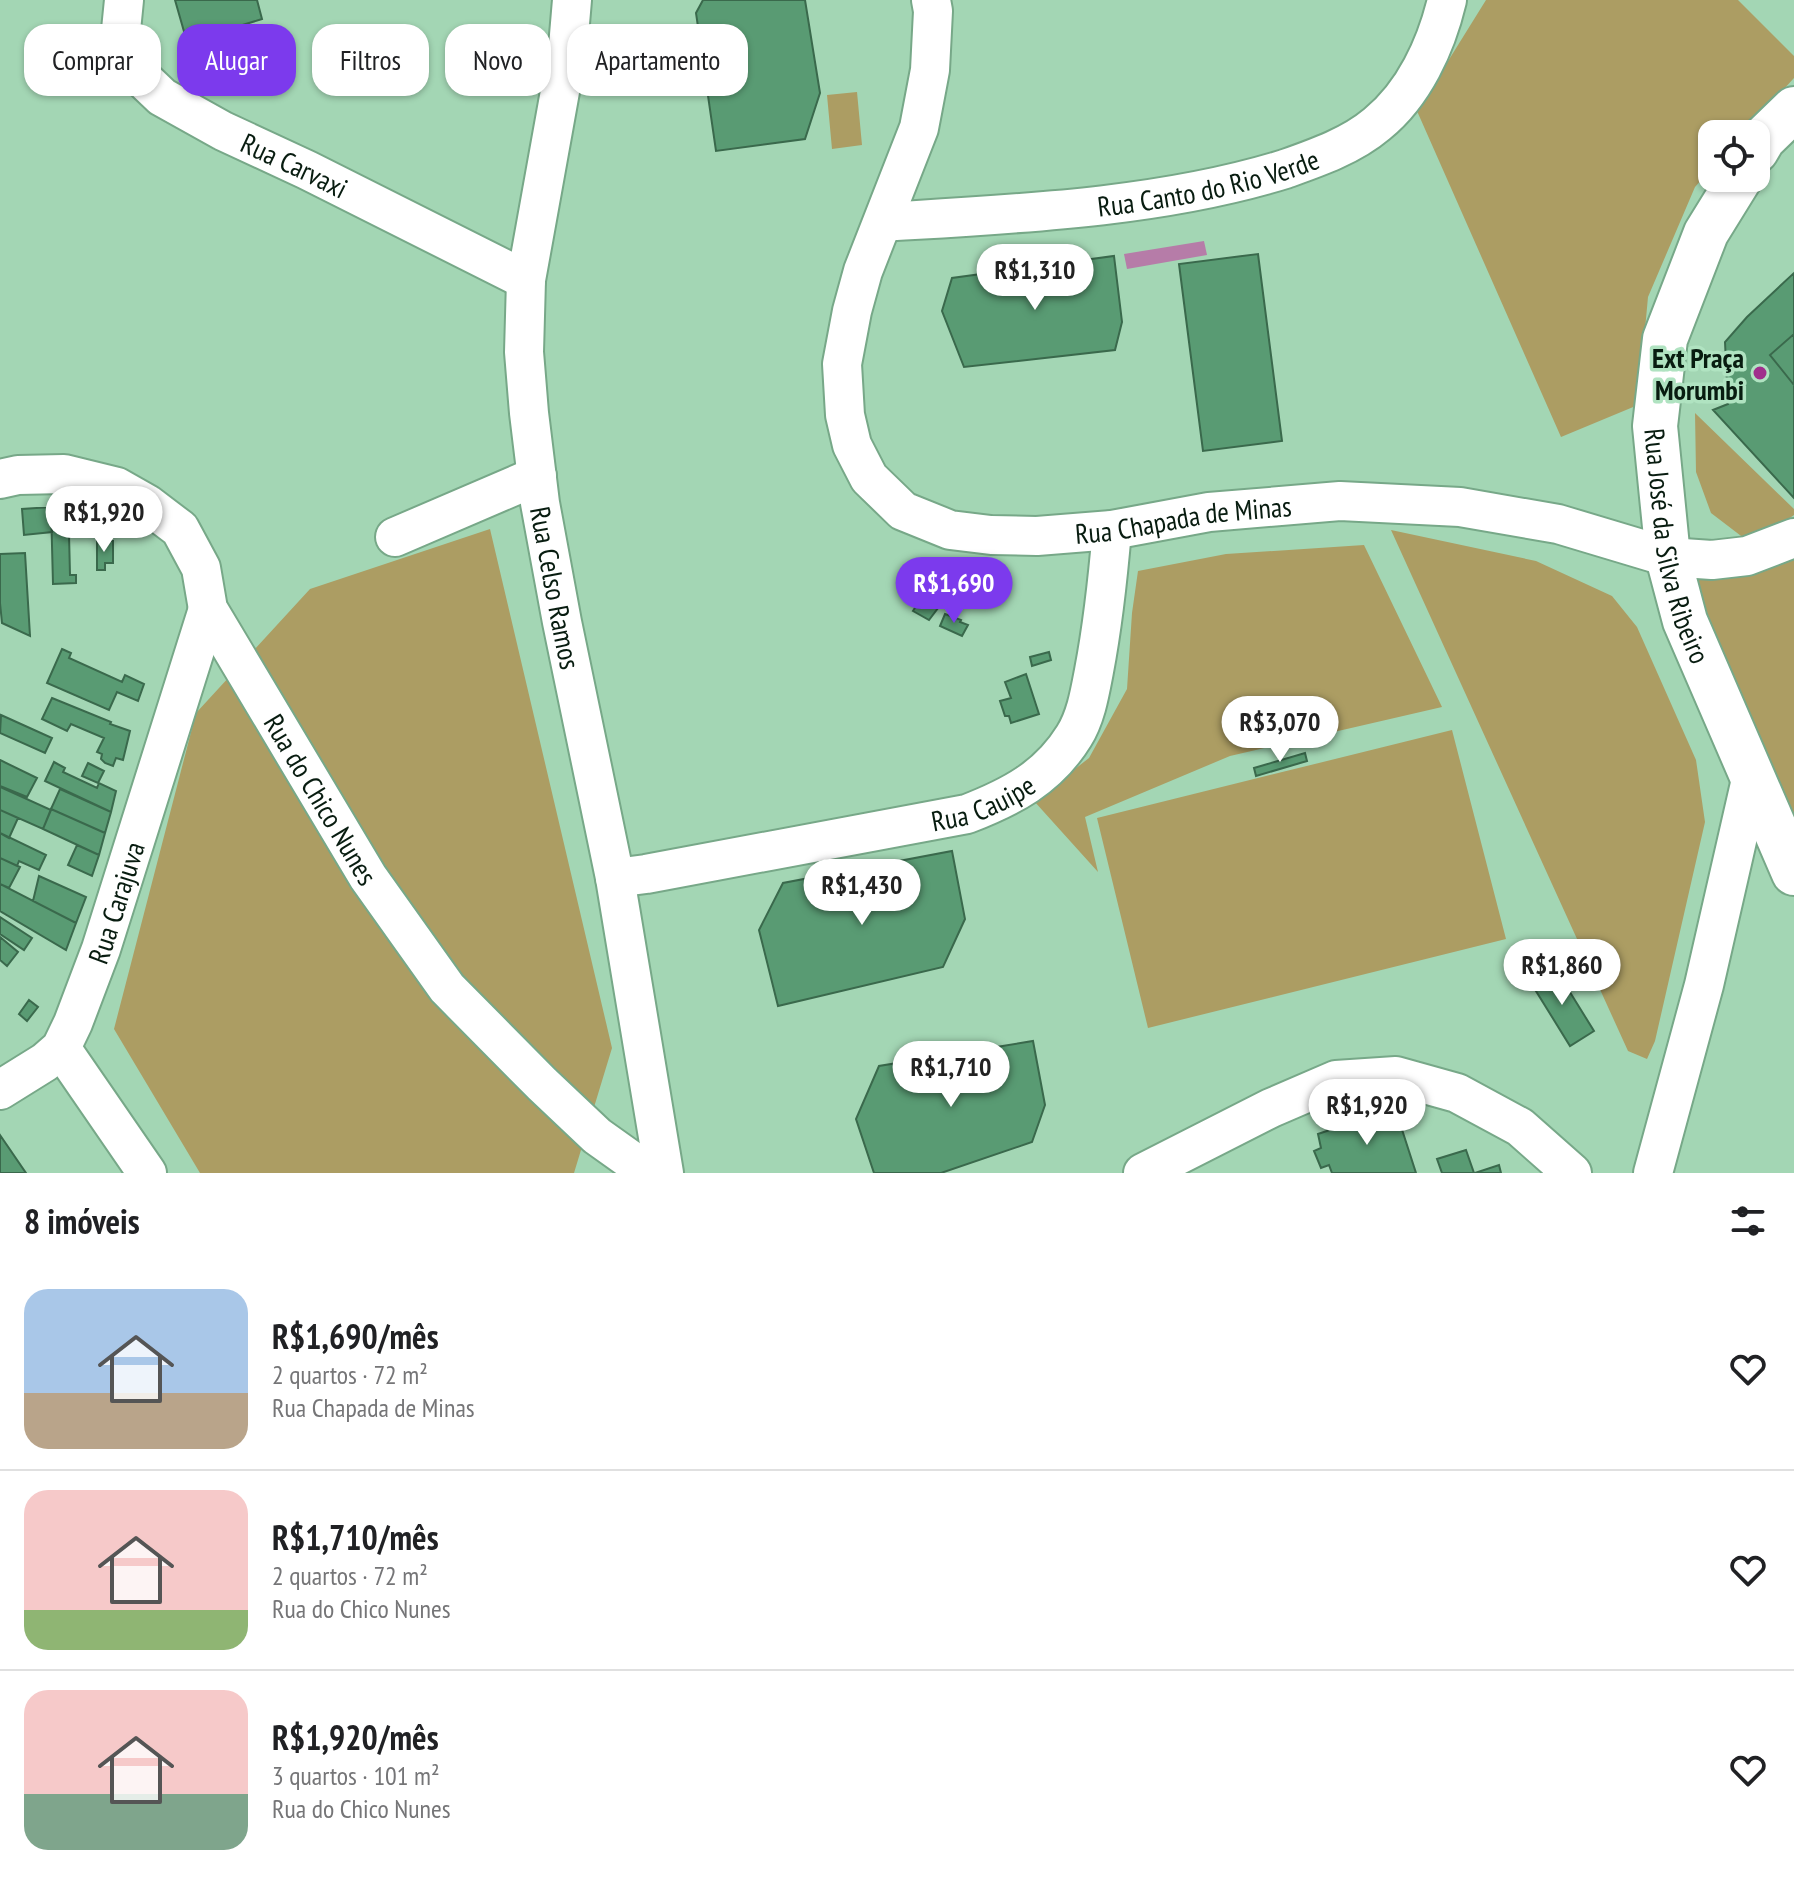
<!DOCTYPE html>
<html lang="pt">
<head>
<meta charset="utf-8">
<style>
  body { margin:0; font-family:"PT Sans Narrow",sans-serif; background:#f6f6f6; color:#202124; height:100vh; display:flex; flex-direction:column; font-size:30px; white-space:nowrap }
  * { box-sizing:border-box; margin:0 }
  p { font-size:26px; color:#757577 }
  .icon { flex:none; width:44px; height:44px; fill:none; stroke:currentColor; stroke-width:2; stroke-linecap:round; stroke-linejoin:round }
  .map { position:relative; height:1173px; overflow:hidden }
  .drawer { display:flex; flex-direction:column; background:#fff; flex:1 }
  .drawer>* { flex:none }
  .top-card { position:absolute; left:24px; top:24px; width:800px; height:72px; display:flex; gap:16px }
  .fabs { position:absolute; left:1698px; top:120px; display:grid; gap:16px }
  .fabs a { display:grid; place-items:center; width:72px; height:72px; border-radius:16px; background:#fff; box-shadow:0 2px 6px #0004; font-size:40px }
  .price { position:absolute; translate:-50% -68px; padding:0 18px; border-radius:28px; background:#fff; color:#222; font-size:26px; line-height:52px; filter:drop-shadow(0 2px 4px #0008) }
  .price::after { content:''; position:absolute; left:50%; top:48px; width:24px; height:18px; margin-left:-12px; background:inherit; clip-path:polygon(0 0,100% 0,50% 100%) }
  .price.selected { background:#7c3aed; color:#fff }
  ul { padding:0; list-style:none }
  li { display:flex; align-items:center; gap:24px; height:200px; padding:0 24px }
  li+li { border-top:2px solid #e0e0e0 }
  li span { display:grid; place-items:center; flex:none; width:224px; height:160px; border-radius:24px; color:#555 }
  li>.icon { margin-inline-start:auto }
  span .icon { width:96px; height:96px; fill:#fffc; stroke-width:1 }
  li b { font-size:34px }
  h2 { display:flex; justify-content:space-between; align-items:center; height:96px; padding:0 24px; font-size:34px }
  .pill { padding:0 28px; border-radius:24px; background:#fff; box-shadow:0 2px 6px #0004; font-size:28px; line-height:72px }
  .pill.selected { background:#7c3aed; color:#fff }
  .map>svg:first-child { display:block }
</style>
</head>
<body>
<div class="map">
<svg width="1794" height="1173" viewBox="0 0 1794 1173">
  <rect width="100%" height="100%" fill="#a3d6b4"/>
  <!-- green -->
  <path fill="#ac9d63" d="M1486,0H1738L1794,56V78L1743,134H1712V168L1695,187L1648,297L1638,405L1561,437L1417,111Z
    M857,92L862,145L832,149L827,95Z
    M1695,413L1794,509V515L1765,535L1749,542L1711,513L1696,472Z
    M490,529L612,1048L574,1173H200L114,1029L196,713L310,589Z
    M1391,530L1536,561L1612,596L1637,627L1696,760L1705,822L1655,1041L1647,1059L1628,1051Z
    M1364,545L1442,707L1230,756L1085,817L1098,872L1034,801L1089,758L1127,689L1132,613L1138,571L1226,554Z
    M1794,547V877L1668,557Z
    M1452,730L1506,939L1148,1028L1097,818Z"/>
  <!-- water -->
  <path fill="#b67ca8" d="M1204,241L1207,255L1127,269L1124,254Z"/>
  <!-- building -->
  <path fill="#599b73" stroke="#3a694c" stroke-width="2" d="M175,0H257L262,19L187,42Z
    M703,0H805L820,93L805,139L716,151L696,13Z
    M1258,254L1282,441L1203,451L1179,264Z
    M1114,256L1122,322L1115,350L964,367L942,311L952,278Z
    M1794,273V498L1713,410L1728,404L1725,342L1747,317Z
    M1794,334V385L1770,355Z
    M51,507H74L75,534H69L70,575H76V583L53,584Z
    M51,507L52,532L24,535L22,509Z
    M97,541H113V563H105V570H97Z
    M25,553L30,636L2,623L0,603V554Z
    M920,600L930,606L933,600L941,604L929,620L913,611Z
    M945,614L961,620L960,622L968,625L962,636L940,626Z
    M62,649L71,653L69,658L122,682L125,675L144,684L138,701L117,692L109,710L47,683Z
    M1049,652L1051,660L1032,666L1030,657Z
    M1026,674L1039,714L1011,723L1009,716H1005L1000,701L1011,698L1005,682Z
    M52,698L111,722L110,724L130,731L123,760L116,758L113,766L105,763L101,759L102,754L97,752L104,738L71,724L67,731L42,719Z
    M1,715L52,738L45,753L0,733Z
    M1305,753L1307,761L1256,776L1254,768Z
    M0,760L37,778L27,797L0,786Z
    M54,762L65,768L63,772L97,788L99,783L116,791L111,812L45,781Z
    M88,763L104,771L98,783L82,776Z
    M0,787L51,810L43,829L0,810Z
    M60,789L111,812L105,833L51,809Z
    M51,809L105,833L99,855L43,829Z
    M0,810L18,818L9,838L0,833Z
    M0,833L46,855L39,870L19,861L17,866L0,858Z
    M77,845L99,855L92,876L68,865Z
    M952,851L965,919L943,967L778,1006L759,930L783,883Z
    M0,858L20,867L9,888L0,884Z
    M39,876L86,897L76,923L33,901Z
    M0,884L76,923L66,950L0,911Z
    M0,917L32,938L24,950L0,934Z
    M0,937L18,952L7,966L0,960Z
    M1555,968L1594,1031L1570,1046L1531,983Z
    M29,1000L38,1007L27,1021L19,1014Z
    M1033,1041L1045,1105L1032,1142L941,1173H874L856,1119L879,1066Z
    M1389,1110L1390,1113L1396,1111L1416,1173H1332L1329,1165L1321,1168L1314,1151L1321,1148L1318,1134Z
    M0,1135L26,1173H0Z
    M1466,1150L1474,1173H1442L1437,1159Z
    M1499,1165L1501,1173H1475Z"/>
  <g fill="none" stroke-linecap="round" stroke-linejoin="round">
    <defs>
      <g id="minor">
        <path id="s1" d="M124,0L121,30L127,55L141,77L162,97L223,131L307,170L526,280"/>
        <path id="s2" d="M572,0L568,47L526,280L524,352L529,413L540,503L562,622L615,878L664,1173"/>
        <path id="s3" d="M931,0L933,11L930,70L919,128L863,271L852,311L842,364L845,415L852,445L869,478L903,511L950,530L991,535L1037,536L1112,530L1209,512L1340,501L1460,507L1558,524L1668,557L1712,560L1747,556L1794,538"/>
        <path id="s4" d="M883,222C1014,214 1160,208 1285,169C1316,158 1351,146 1377,124C1414,94 1436,46 1447,0"/>
        <path id="s5" d="M0,479L18,475L64,474L117,487L147,504L180,529L201,568L208,609L368,877L447,988L542,1084L597,1136L649,1173"/>
        <path d="M395,537L537,476"/>
        <path id="s6" d="M615,878L646,874L967,814C1011,797 1048,778 1074,736C1086,717 1090,692 1094,671C1103,624 1108,577 1112,530"/>
        <path d="M61,1048L147,1173"/>
        <path id="s7" d="M0,1090L45,1062L61,1048L73,1023L101,949L208,609"/>
        <path d="M1143,1173L1271,1108L1336,1080L1396,1076L1457,1093L1520,1127L1572,1173"/>
        <path d="M1653,1173L1704,985L1752,775"/>
      </g>
      <g id="major">
        <path d="M1756,151L1763,139L1794,109"/>
        <path id="s8" d="M1740,178L1706,233L1665,339L1655,426L1668,557L1685,621L1794,873"/>
      </g>
    </defs>
    <!-- minor casing -->
    <use href="#minor" stroke="#77a888" stroke-width="42"/>
    <!-- major casing -->
    <use href="#major" stroke="#77a888" stroke-width="48"/>
    <!-- minor -->
    <use href="#minor" stroke="#fff" stroke-width="38"/>
    <!-- major -->
    <use href="#major" stroke="#fff" stroke-width="44"/>
  </g>
  <!-- markers -->
  <circle fill="#a02f8c" stroke="#b0e3c1" stroke-width="3" cx="1760" cy="373" r="8"/>
  <g text-anchor="middle" dominant-baseline="central" stroke-width="7" stroke-linejoin="round" paint-order="stroke">
    <!-- street labels -->
    <g font-size="28" fill="#081c10" stroke="#b0e3c1">
      <text stroke="none"><textPath href="#s1" startOffset="260">Rua Carvaxi</textPath></text>
      <text stroke="none"><textPath href="#s4" startOffset="328">Rua Canto do Rio Verde</textPath></text>
      <text stroke="none"><textPath href="#s3" startOffset="830">Rua Chapada de Minas</textPath></text>
      <text stroke="none"><textPath href="#s8" startOffset="388">Rua José da Silva Ribeiro</textPath></text>
      <text stroke="none"><textPath href="#s2" startOffset="594">Rua Celso Ramos</textPath></text>
      <text stroke="none"><textPath href="#s6" startOffset="376">Rua Cauipe</textPath></text>
      <text stroke="none"><textPath href="#s5" startOffset="502">Rua do Chico Nunes</textPath></text>
      <text stroke="none"><textPath href="#s7" startOffset="230">Rua Carajuva</textPath></text>
    </g>
    <!-- poi labels -->
    <g font-size="28" font-weight="bold" fill="#081c10" stroke="#b0e3c1" text-anchor="end">
      <text x="1744" y="357">Ext Praça<tspan x="1744" dy="32">Morumbi</tspan></text>
    </g>
  </g>
</svg>
<div class="fabs">
<a><svg class="icon" aria-label="locate" viewBox="0 0 24 24"><circle cx="12" cy="12" r="6"/><path d="M12 2v4M12 18v4M2 12h4M18 12h4"/></svg></a>
</div>
<b class="price" style="left:1035px;top:312px">R$1,310</b>
<b class="price" style="left:104px;top:554px">R$1,920</b>
<b class="price selected" style="left:954px;top:625px">R$1,690</b>
<b class="price" style="left:1280px;top:764px">R$3,070</b>
<b class="price" style="left:862px;top:927px">R$1,430</b>
<b class="price" style="left:1562px;top:1007px">R$1,860</b>
<b class="price" style="left:951px;top:1109px">R$1,710</b>
<b class="price" style="left:1367px;top:1147px">R$1,920</b>
<div class="top-card">
<a class="pill">Comprar</a>
<a class="pill selected">Alugar</a>
<a class="pill">Filtros</a>
<a class="pill">Novo</a>
<a class="pill">Apartamento</a>
</div>
</div>
<section class="drawer">
<h2>8 imóveis<svg class="icon" aria-label="filters" viewBox="0 0 24 24"><path d="M4 7h16M4 17h16"/><circle cx="9" cy="7" r="2"/><circle cx="15" cy="17" r="2"/></svg></h2>
<ul>
<li><span style="background:linear-gradient(#a9c7e8 65%,#b9a48a 0)"><svg class="icon" aria-label="home" viewBox="0 0 24 24"><path d="M3 11l9-7 9 7M6 9v11h12V9"/></svg></span><div><b>R$1,690/mês</b><p>2 quartos · 72 m²</p><p>Rua Chapada de Minas</p></div><svg class="icon" aria-label="heart" viewBox="0 0 24 24"><path d="M12 20l-8-8c-3-5 5-10 8-4 3-6 11-1 8 4z"/></svg></li>
<li><span style="background:linear-gradient(#f6c9c9 75%,#8fb573 0)"><svg class="icon" aria-label="home" viewBox="0 0 24 24"><path d="M3 11l9-7 9 7M6 9v11h12V9"/></svg></span><div><b>R$1,710/mês</b><p>2 quartos · 72 m²</p><p>Rua do Chico Nunes</p></div><svg class="icon" aria-label="heart" viewBox="0 0 24 24"><path d="M12 20l-8-8c-3-5 5-10 8-4 3-6 11-1 8 4z"/></svg></li>
<li><span style="background:linear-gradient(#f6c9c9 65%,#7fa58c 0)"><svg class="icon" aria-label="home" viewBox="0 0 24 24"><path d="M3 11l9-7 9 7M6 9v11h12V9"/></svg></span><div><b>R$1,920/mês</b><p>3 quartos · 101 m²</p><p>Rua do Chico Nunes</p></div><svg class="icon" aria-label="heart" viewBox="0 0 24 24"><path d="M12 20l-8-8c-3-5 5-10 8-4 3-6 11-1 8 4z"/></svg></li>
</ul>
</section>
</body>
</html>
